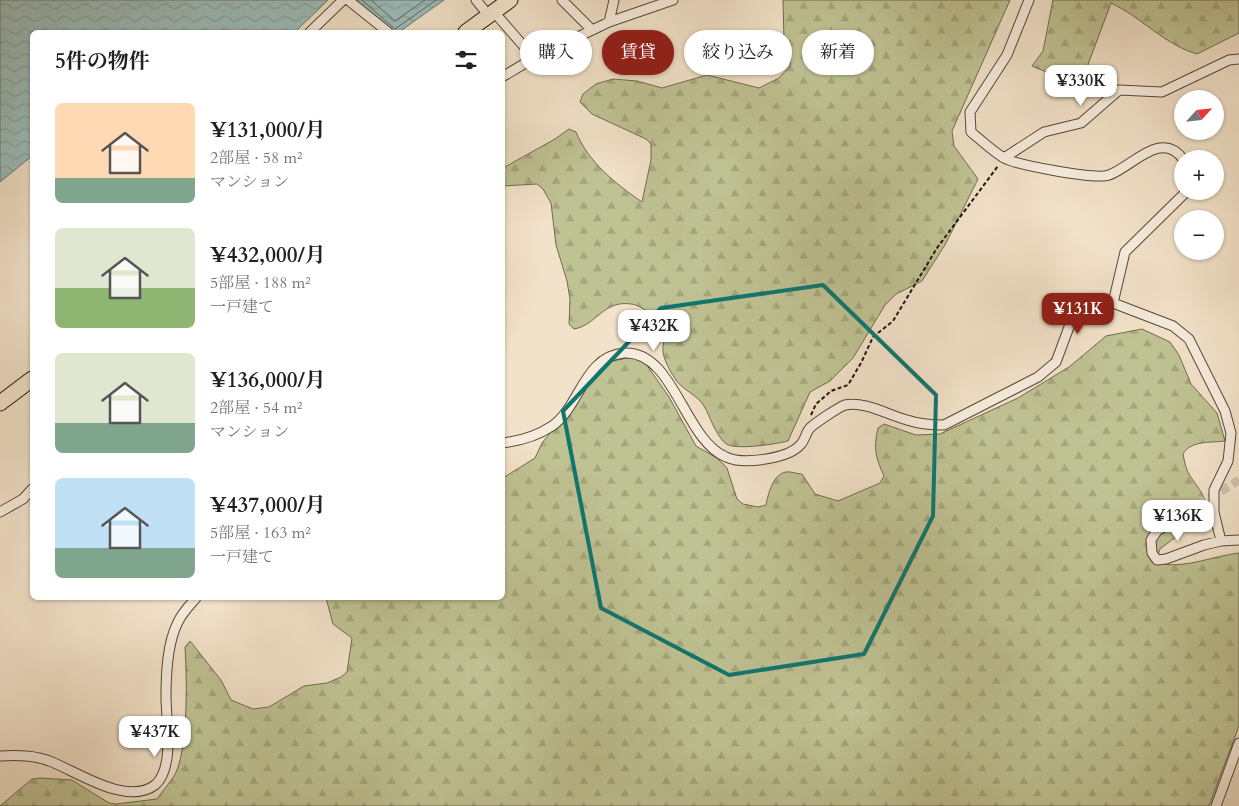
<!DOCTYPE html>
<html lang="ja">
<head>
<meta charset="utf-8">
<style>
  body { margin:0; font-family:Cardo,"Noto Serif JP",serif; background:#f6f6f6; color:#202124; height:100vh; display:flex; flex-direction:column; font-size:19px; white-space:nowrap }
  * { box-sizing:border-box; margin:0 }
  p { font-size:16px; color:#757577 }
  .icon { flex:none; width:28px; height:28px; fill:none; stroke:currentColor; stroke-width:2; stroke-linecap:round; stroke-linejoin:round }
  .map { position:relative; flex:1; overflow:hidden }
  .side { position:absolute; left:30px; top:30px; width:475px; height:570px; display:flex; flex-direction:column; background:#fff; border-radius:8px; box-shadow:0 1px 4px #0004 }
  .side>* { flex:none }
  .top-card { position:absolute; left:520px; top:30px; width:475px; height:45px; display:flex; gap:10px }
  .needle { width:32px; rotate:63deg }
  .controls { position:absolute; left:1174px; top:90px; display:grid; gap:10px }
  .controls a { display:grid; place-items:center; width:50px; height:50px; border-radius:50%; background:#fff; box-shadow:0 1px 4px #0004; font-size:25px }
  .price { position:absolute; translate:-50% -42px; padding:0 11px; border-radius:10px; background:#fff; color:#222; font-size:16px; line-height:32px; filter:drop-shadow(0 1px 2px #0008) }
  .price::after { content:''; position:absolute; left:50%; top:30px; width:15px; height:11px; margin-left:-8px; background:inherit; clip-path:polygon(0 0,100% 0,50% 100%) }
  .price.selected { background:#8f2418; color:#fff }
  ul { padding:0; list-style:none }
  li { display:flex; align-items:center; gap:15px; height:125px; padding:0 25px }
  li span { display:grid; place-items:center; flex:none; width:140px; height:100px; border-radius:8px; color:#555 }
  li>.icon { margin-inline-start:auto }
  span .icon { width:60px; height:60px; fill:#fffc; stroke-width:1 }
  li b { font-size:21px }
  h2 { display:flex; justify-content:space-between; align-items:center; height:60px; padding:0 25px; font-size:21px }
  .pill { padding:0 18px; border-radius:22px; background:#fff; box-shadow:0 1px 4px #0004; font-size:18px; line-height:45px }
  .pill.selected { background:#8f2418; color:#fff }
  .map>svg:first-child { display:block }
</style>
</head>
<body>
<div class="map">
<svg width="1239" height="806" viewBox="0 0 1239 806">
  <defs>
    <pattern id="forest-firs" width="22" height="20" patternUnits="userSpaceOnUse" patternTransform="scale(1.25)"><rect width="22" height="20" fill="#bfc293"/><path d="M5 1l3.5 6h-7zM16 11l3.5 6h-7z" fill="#a4a67d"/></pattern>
    <pattern id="water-waves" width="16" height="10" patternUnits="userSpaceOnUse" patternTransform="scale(1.25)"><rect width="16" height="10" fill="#9cbdbb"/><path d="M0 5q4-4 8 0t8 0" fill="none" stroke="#86a29f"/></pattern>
  </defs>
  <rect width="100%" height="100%" fill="#f2e2c9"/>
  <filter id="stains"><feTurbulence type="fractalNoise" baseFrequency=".004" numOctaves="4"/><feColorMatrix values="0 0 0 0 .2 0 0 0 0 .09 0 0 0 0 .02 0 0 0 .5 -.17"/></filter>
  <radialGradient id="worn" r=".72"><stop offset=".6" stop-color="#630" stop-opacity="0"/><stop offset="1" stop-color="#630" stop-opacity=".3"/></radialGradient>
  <!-- forest -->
  <path fill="url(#forest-firs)" stroke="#706b4e" d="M783,0H1010L952,131L954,146L978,179L945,245L922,281L896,294L885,305L853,358L830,381L810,392L788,441C776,444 733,451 725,443C714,432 711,418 704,406C697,394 681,390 674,377C670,371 664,360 663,352C662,346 665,340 664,333C663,322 642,305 631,304C603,300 597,325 574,329L569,324L570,299L567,281L556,245L551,203L543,189L537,184L503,186V168L555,139L569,129L576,132C588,162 616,184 642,202L651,160V144L646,139L592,114L580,102L583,94L596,84L613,79L637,81L662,88L707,75L759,88L779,78L790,66L791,56L784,41Z
    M1053,0H1239V33L1197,54C1165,45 1141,17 1111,3L1080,86L1032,66L1043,51Z
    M1142,329L1170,342L1179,355L1191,384L1217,413L1225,441C1211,443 1191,440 1183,454C1184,459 1185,465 1187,470C1194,486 1212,497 1203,516L1160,549L1157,557L1161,564C1188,568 1213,556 1239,553V726L1209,806H0L32,779L40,778L72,780L109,803L116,804L157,799C163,790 173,780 177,770C188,741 187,679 185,647L190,641L221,680L231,700L253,709L269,707L304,686L327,683L341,677L347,672L352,638L333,624L326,598H502L503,478L535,458L542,443L590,383L607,365L613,361L637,356L644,361L669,397L696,446L717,458L727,468L737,499L743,504L758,507L766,505C768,494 773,474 786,472C790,471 797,474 802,474L815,494L838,501L880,483L884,476C876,458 873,449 878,428L884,424L916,435L940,434L1018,398L1069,367L1106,336Z"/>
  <!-- water -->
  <path fill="url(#water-waves)" stroke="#6b7974" d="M0,0H328L295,32H32V156L0,182Z
    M355,0H444L399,32H391Z"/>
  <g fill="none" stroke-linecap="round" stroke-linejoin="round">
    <!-- shore -->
    <path stroke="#5e6862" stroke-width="1" d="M362,0L395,29L436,0
      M371,0L395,21L425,0"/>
    <!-- minor-tunnel -->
    <path stroke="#d3c3ac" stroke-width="9" stroke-dasharray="9 4.5" stroke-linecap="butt" d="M1175,520L1239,480"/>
    <defs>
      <path id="minor" d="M348,0L388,32
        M476,0L489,16
        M562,0L592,30
        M1029,0L1007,55L970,112L971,132C981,140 992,151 1004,158C1017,165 1096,180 1109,175C1132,167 1161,129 1183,159
        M494,12L534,58
        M609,22L614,0
        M310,32L343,0
        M502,77L534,58L609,22L673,0
        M1004,158L1044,132L1081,123L1119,90L1162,92L1229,60L1239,59
        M1113,303L1125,252L1187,191
        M502,443C520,441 537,436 552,426C580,407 584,356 624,353C674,350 684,440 726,457C743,465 789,459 801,444C805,440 806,432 810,428C815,423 839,407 845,405C865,401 888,415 907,420C919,424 931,425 944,425L1038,377L1056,362L1069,327L1075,317L1092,305L1113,303L1173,326L1189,339L1225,411L1231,433L1228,461L1214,490V512L1221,541
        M0,512L23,499L32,489
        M1175,520L1157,531L1151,540L1152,553L1157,560L1166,559L1204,545L1221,541L1239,540
        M0,756C18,755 35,755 52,762C79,773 127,806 155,785C175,768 166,720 166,697C166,674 167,643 178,622C182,613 190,605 196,598
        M1216,806L1239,743"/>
      <path id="trunk" d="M466,32L510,0
        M0,403L32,379"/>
    </defs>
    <!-- minor casing -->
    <use href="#minor" stroke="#55483a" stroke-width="11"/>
    <!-- trunk casing -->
    <use href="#trunk" stroke="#21140a" stroke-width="17"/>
    <!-- path -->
    <path stroke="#21140a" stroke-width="2" stroke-dasharray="4 2.5" stroke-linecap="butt" d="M811,415L816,404L831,391L848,385L861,363L873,337L893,321L937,248L998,166"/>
    <!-- minor -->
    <use href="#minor" stroke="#f7ecdc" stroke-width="9"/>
    <!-- trunk -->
    <use href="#trunk" stroke="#f2e2c9" stroke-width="15"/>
  </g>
  <!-- marked area -->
  <path fill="none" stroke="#0f766e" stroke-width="4" stroke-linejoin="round" d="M823,285L936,395L933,516L864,654L729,675L601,608L563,411L661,308Z"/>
  <rect width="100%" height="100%" filter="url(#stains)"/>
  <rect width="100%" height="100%" fill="url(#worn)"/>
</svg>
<div class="controls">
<a><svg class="needle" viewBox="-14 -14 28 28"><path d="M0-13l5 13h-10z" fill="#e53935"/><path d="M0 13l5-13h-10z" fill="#757577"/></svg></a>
<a>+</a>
<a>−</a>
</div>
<b class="price" style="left:1081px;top:107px">¥330K</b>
<b class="price selected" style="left:1078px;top:335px">¥131K</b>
<b class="price" style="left:654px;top:352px">¥432K</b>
<b class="price" style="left:1178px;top:542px">¥136K</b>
<b class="price" style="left:155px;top:758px">¥437K</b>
<div class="top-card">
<a class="pill">購入</a>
<a class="pill selected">賃貸</a>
<a class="pill">絞り込み</a>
<a class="pill">新着</a>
</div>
<section class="side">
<h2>5件の物件<svg class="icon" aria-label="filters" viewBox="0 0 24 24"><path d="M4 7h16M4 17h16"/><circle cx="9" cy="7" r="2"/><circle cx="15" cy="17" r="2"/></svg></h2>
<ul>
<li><span style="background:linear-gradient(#ffd9b3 75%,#7fa58c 0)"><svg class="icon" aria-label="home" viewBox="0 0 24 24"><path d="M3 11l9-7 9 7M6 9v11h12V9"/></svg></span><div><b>¥131,000/月</b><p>2部屋 · 58 m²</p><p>マンション</p></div></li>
<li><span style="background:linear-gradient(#dfe7d0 60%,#8fb573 0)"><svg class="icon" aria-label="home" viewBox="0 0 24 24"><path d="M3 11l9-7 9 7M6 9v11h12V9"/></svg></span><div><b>¥432,000/月</b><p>5部屋 · 188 m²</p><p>一戸建て</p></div></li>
<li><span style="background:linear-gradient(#dfe7d0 70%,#7fa58c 0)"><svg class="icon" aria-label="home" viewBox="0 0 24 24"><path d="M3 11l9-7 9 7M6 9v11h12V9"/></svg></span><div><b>¥136,000/月</b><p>2部屋 · 54 m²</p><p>マンション</p></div></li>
<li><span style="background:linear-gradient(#bfe0f5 70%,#7fa58c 0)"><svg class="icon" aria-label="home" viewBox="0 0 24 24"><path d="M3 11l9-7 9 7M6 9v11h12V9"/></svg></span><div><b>¥437,000/月</b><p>5部屋 · 163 m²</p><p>一戸建て</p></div></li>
</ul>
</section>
</div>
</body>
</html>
